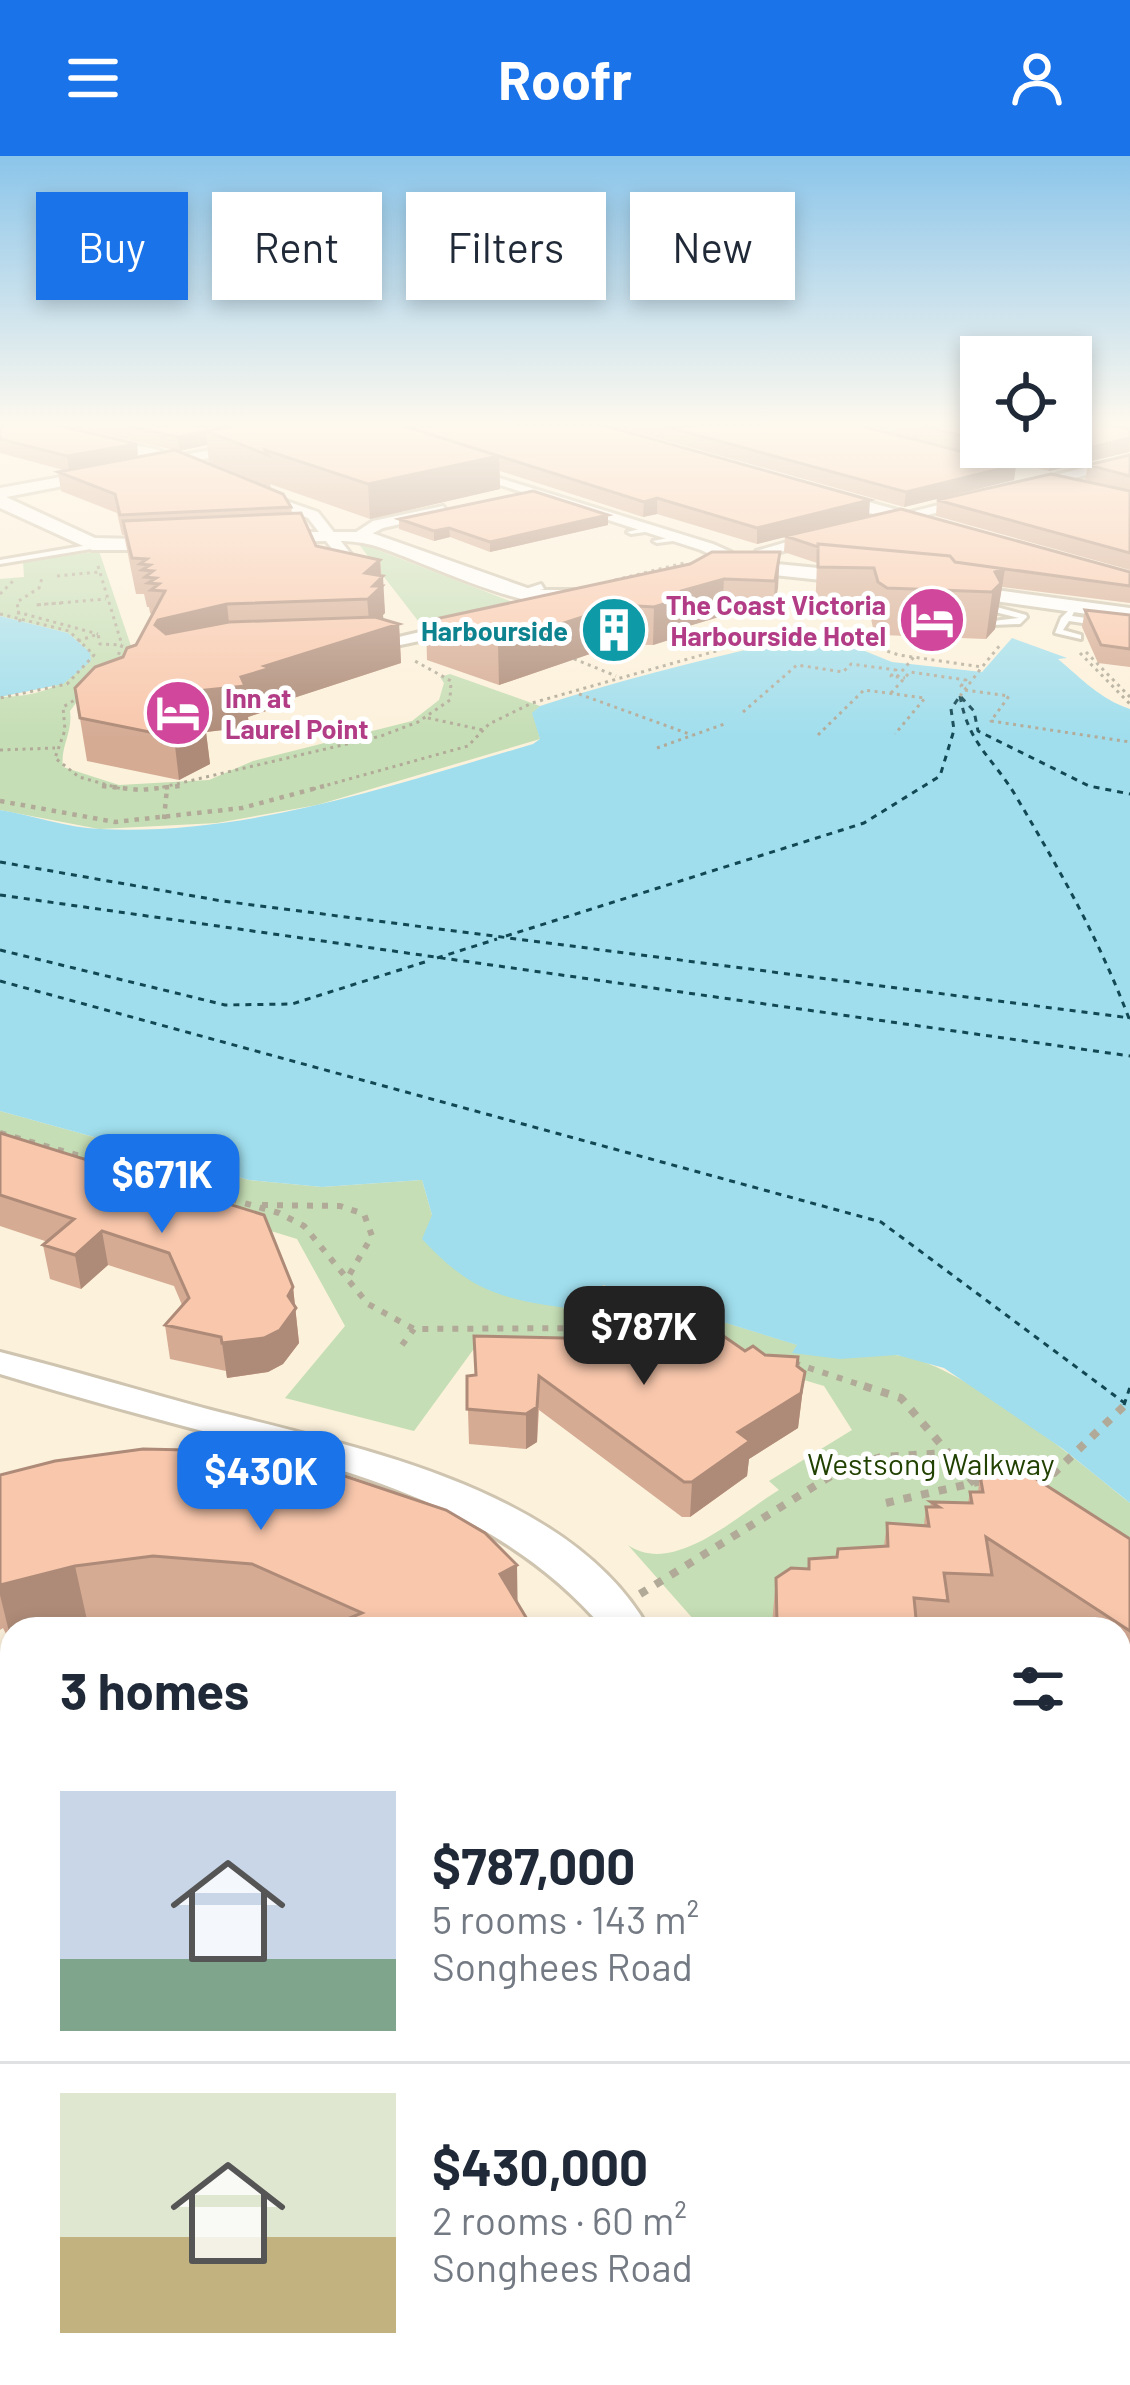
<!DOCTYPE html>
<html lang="en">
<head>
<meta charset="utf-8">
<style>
  body { margin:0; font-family:Barlow,sans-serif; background:#f6f6f7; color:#1f2937; height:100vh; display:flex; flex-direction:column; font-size:45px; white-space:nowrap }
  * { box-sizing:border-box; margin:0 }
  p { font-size:39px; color:#747a83 }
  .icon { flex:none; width:66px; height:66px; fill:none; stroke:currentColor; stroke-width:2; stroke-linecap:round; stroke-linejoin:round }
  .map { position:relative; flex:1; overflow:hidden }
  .details { position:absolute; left:0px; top:1461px; width:1131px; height:768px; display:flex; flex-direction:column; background:#fff; border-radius:36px 36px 0 0; box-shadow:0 6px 18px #0003 }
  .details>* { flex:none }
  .hud { position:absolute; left:36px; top:36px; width:1059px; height:108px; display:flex; gap:24px }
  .buttons { position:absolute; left:960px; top:180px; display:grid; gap:24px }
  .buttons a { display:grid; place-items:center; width:132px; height:132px; border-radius:0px; background:#fff; box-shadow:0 6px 18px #0003; font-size:60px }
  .price { position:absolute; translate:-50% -102px; padding:0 27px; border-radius:24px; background:#1a73e8; color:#fff; font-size:39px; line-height:78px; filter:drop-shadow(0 3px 6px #0008) }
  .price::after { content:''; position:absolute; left:50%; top:72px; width:36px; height:27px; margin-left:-18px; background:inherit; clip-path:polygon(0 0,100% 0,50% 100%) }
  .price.selected { background:#222; color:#fff }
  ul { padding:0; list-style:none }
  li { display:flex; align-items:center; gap:36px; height:300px; padding:0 60px }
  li+li { border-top:3px solid #e0e1e3 }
  li span { display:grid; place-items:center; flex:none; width:336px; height:240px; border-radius:0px; color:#555 }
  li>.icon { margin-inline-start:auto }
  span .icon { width:144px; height:144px; fill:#fffc; stroke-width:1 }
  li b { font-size:51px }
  h2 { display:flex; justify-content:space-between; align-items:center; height:144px; padding:0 60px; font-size:51px }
  .chip { padding:0 42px; border-radius:0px; background:#fff; box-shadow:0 6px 18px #0003; font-size:42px; line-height:108px }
  .chip.selected { background:#1a73e8; color:#fff }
  header { display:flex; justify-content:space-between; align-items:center; height:156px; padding:0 60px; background:#1a73e8; color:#fff; font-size:54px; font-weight:700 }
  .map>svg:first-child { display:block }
</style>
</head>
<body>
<header><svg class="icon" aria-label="menu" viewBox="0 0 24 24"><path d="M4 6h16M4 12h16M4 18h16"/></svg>Roofr<svg class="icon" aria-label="person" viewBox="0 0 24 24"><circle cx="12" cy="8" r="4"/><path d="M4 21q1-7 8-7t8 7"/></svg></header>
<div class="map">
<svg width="1130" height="2229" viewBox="0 0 1130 2229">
  <rect width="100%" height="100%" fill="#fcf1db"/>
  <!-- green -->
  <path fill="#c5deb5" d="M357,386L515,447L422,470Z
    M99,395L133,496L109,535L76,547L70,555C73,577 60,590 63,611L119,629L209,624L253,605L412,565L439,544L444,527L440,521L450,518L540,550L533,557L540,583L317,649L217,667L99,673L0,654V541C41,540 69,531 90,496L68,477L0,460V423L24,421L23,406Z
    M0,955L249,1024L322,1031L422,1024L432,1059L602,1129L798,1189L793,1196C833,1202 858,1196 895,1199C957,1203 1079,1306 1130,1347V1457L702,1473L628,1389C674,1421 739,1358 779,1334L769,1325L852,1274L824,1230L633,1173L612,1197L473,1194L414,1275L285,1242L345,1170L297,1083L0,991Z"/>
  <!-- water -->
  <path fill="#a0deed" d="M0,460L68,477L90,496L91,505L63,528L0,541Z
    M798,482L845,487L892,506L982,516L1012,482L1067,502L1058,503C1082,523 1100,543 1130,553V1347L1063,1293L944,1212L897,1199L840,1203L792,1197L797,1189L603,1129L582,1154C507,1144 475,1140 422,1083L432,1059L422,1024L322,1031L249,1024L0,955V654C33,659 66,672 100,673C248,680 393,629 533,588L540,583L532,557L540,550C627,522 710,502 798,482Z"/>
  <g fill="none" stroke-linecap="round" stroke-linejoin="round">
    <!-- ferry -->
    <path stroke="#124854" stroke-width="3" stroke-dasharray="6 6" stroke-linecap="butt" d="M960,540C969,590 993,601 1017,642C1063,720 1098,781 1130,865
      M961,541L974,555L978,575L1089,630L1130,638
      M0,706L222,745L1130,862
      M0,739L1130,900
      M506,780L864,667L940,620L954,574L951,553L960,540
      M0,794L225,849L292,848L428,805
      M437,802L497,783
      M0,825L881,1066L1130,1251
      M1124,1249L1130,1231"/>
    <defs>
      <path id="service" d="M899,270H910L865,281L862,279Z
        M649,371L652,375L631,378L627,376Z
        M678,380L681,384L657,387L653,385Z
        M100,387L103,391L0,408V404Z
        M541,428L544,433L520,439L516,436Z
        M978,446L1026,459L1027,461L1020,468L993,469V465L1019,462L975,451L974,449Z
        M1070,453L1074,456L1072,460L1130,468V474L1069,465L1063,474L1081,479V483L1055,477L1061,462Z"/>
      <path id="minor" d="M25,270L155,293L204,312L197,316Z
        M1130,300V308L876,372L868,367Z
        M454,308L713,388L731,396L737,408L723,411L718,402L701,394L454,314Z
        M246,331L318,356L358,407L376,419V427L361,430L308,362L246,337Z
        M443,350L448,357L383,372L358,385L350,380L373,365Z
        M825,375L831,383L764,400L756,395Z
        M471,464L477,465V473L357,498L348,493Z
        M0,1196C71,1214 141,1235 211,1254C354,1291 570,1332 649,1473H604C506,1358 370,1320 229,1282C152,1262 76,1241 0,1218Z
        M0,1666L12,1670V1708L0,1704Z
        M1130,1991V2051L1119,2056V1995Z
        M849,2217H981L976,2229H854Z"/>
      <path id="tertiary" d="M343,270H375L6,341L95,382L184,384L186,388L177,394H92L0,352V332Z
        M818,332L941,366L944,370L935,375L812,341Z
        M369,376L533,434H585L595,440C551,473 422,403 372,389C339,380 294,388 259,388L250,382L259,376Z
        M725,403L869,417L879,423L869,429L718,413L715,409Z
        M951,428L1130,452V464L944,438L941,434Z"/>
    </defs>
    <!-- service casing -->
    <use href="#service" stroke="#cec4af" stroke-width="6"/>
    <!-- minor casing -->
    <use href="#minor" stroke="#cec4af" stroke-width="6"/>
    <!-- tertiary casing -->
    <use href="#tertiary" stroke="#cec4af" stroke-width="6"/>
    <!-- path-far4 -->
    <path stroke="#b2aa98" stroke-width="3" stroke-dasharray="3 4.5" stroke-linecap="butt" d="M98,410L122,489L114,511
      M57,420L99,416
      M615,424L684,407
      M0,438L14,424
      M62,447L35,449L106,443
      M836,452L835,469L844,473L838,478
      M17,456L98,478
      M0,458L69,475L94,499L67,528L0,542
      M20,466L17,446L39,432L43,419
      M78,485L98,478L100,488L122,489
      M1086,496L1130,541
      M1080,497L1130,548
      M567,500L616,520
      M897,521L914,501
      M965,534L1009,540L991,565L1130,586
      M891,537L910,516L966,524L961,530L966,531
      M579,538L692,579
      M960,540L982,511
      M80,541L63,551L65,574L55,602L79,621L122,633
      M743,556L797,509L843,516L851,508L896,514L891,520L905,522
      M428,562L483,574
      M818,579L864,534L925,542L895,578
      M657,592L727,567
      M0,594L55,592
      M155,633L381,580L418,566L450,544L451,525L415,505
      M313,633L468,590L489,568L532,547L787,475L828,476L899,499L982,511L1001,488"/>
    <!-- path-far3 -->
    <path stroke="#b2aa98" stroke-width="4.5" stroke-dasharray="4.5 6" stroke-linecap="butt" d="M102,630L140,634L180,630
      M0,645L115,666L242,652L324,630
      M164,663L167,632"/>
    <!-- path-far2 -->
    <path stroke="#b2aa98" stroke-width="6" stroke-dasharray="6 9" stroke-linecap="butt" d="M0,977L279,1057L304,1070L368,1148L414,1173L585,1172L626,1158L700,1180
      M262,1049L340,1050L364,1058L372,1080L348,1121
      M402,1189L414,1173
      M794,1207L873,1233"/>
    <!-- path-far1 -->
    <path stroke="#b2aa98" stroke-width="8" stroke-dasharray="8 10" stroke-linecap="butt" d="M864,1230L901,1242L982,1336
      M1016,1317H1054L1124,1250
      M886,1347L986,1324
      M640,1438L839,1315L881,1301L947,1297"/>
    <!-- path -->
    <path stroke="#b2aa98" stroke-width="9" stroke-dasharray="9 15" stroke-linecap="butt" d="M0,1731L12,1735
      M775,2217L786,2229"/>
    <!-- service -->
    <use href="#service" fill="#fff" fill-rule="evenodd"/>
    <!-- minor -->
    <use href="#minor" fill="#fff" fill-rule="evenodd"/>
    <!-- tertiary -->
    <use href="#tertiary" fill="#fff" fill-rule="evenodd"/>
  </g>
  <!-- wall -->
  <path fill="#d5ab94" d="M0,270L138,301L291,351L292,358L316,390L380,404L385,457L383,459V464L399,468L401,507L275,548V552L248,561L249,571L206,576L210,608L179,624L87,605L75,532L123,501L136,489L152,458L150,457L149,451H147L144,438H136L124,379H122L117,357L61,335L58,316L67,315L0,297Z
    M66,270H606L869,360L1130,416V447L1002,431L995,473L986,483L882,479L873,472L870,458L815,457L817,407L784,396L785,381L757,388L657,358L643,361L500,315V333L370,363L270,328L271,332L209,307L207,289L179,295Z
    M614,270H885L872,272L1016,309L1014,324L904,351Z
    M897,270H981V291H1071V270H1130V272L1120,271L1130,273V296L1049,315L896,278Z
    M1130,299V414L936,360L937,344L1123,333L1085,324L1088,309Z
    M608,359V369L490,396L450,381L434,385L399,373V363Z
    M780,396L773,462L722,460L679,473L672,483L653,489L619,488L499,529L427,504L426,465Z
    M1085,454L1130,459V511L1098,507L1082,471Z
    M0,977L293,1131L299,1187L283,1208L268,1216L227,1222L226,1215L170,1203L165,1169L182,1149L174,1130L108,1109L81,1133L50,1123L43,1089L48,1086L0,1070Z
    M680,1177L765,1199L797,1210L805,1216L798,1272L749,1303L747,1320L690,1361H682L539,1254L537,1286L526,1293L469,1288L467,1220L475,1219L563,1182Z
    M0,1319L518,1447L533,1473H265L260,1471L164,1462L88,1473H12V1490L3,1472L0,1474Z
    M980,1319L1130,1383V1566L1119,1558V1473H994L984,1466L983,1473H755L772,1468L776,1422L808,1413L809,1403L837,1401L884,1390L887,1367L924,1369L926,1351H930L931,1346L968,1347L970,1336H978Z
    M12,1540V1569L6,1547Z
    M1122,1614L1130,1615V1827L1121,1856H1119V1625Z"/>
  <!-- shaded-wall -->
  <path fill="#ae8b78" d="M206,275L207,289L179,295L178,281Z
    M1130,282L1129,296L1049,315L1051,301Z
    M137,288L138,302L69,315L67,300Z
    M499,300L500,333L370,363L368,328Z
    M1016,309L1014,324L904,351L906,336Z
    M657,342V358L643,361L644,346Z
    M870,344L869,360L757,388V372Z
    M608,359V369L490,396V386Z
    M449,372L450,381L434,385V375Z
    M780,396L778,432L773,462L775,425Z
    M380,404L381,422L383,420L385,457L383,459L384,468H399L401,507L275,548V552L248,561L249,571L206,576L210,608L179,624L174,581L196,535L241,521L265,510L370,477L365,417Z
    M1005,413L995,473L986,483L995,416Z
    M724,423L722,460L679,473L672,483L653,489L654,451L681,435Z
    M227,448L231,486L160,508L155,469L158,464Z
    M620,449L619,488L499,529L498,488Z
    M102,1075L108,1109L81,1133L75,1099Z
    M293,1131L299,1187L283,1208L268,1216L227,1222L222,1187L288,1140Z
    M805,1216L798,1272L749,1303L747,1320L690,1361L692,1326L738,1276Z
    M539,1220L537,1286L526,1293V1258Z
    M517,1409L518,1472L500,1418Z
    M75,1410L89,1473H12V1488L0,1439V1429Z"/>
  <!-- building -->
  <path fill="#f8c7ac" stroke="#ae8b78" stroke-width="3" d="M0,270H60L137,288L67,300L0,283Z
    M126,270H232L178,281Z
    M232,270H404L499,300L368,328L265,294L268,299L206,275Z
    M404,270H606L870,344L757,372L657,342L644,346Z
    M664,270H860L1016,309L906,336Z
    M921,270H981V284Z
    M1071,270H1113L1130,273V282L1051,301L1010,291H1071Z
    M175,294L283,338L291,351L120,359L115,338L58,316Z
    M1130,299V320L1088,309Z
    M1051,318L1130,335V397L937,344Z
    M533,335L608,359L490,386L449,372L434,375L399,363Z
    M901,353L1130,416V430L955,406L950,400L818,388V391L785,380Z
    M301,357L316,390L380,404L365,417L383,420L373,430H382L368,443L227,448L158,464L155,469L166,478L229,466L375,461L399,468L265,510L271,512L241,521L245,530L196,535L205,565L174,581L80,562L75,532L95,511L123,501L127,492L136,489L165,435L151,434L159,428L148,427L156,422L145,421L153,415L142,414L150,409L140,408L147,403L132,402L123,365Z
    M818,388L950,400L955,406L1005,413L995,416L1001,427L992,436L887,432L878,426L874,412L818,411Z
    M712,396H780L775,425L724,423L681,435L674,445L654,451L620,449L498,488L426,465L690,408Z
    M1085,454L1130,459V493L1101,489Z
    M0,977L264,1059L293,1131L288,1140L296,1152L280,1174L264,1182L222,1187L221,1181L165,1169L189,1142L169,1097L102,1075L75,1099L43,1089L74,1063L0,1039Z
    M643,1170L680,1171V1177L722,1179L745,1195L753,1190L765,1199L798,1201L797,1210L805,1216L801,1237L738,1276L750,1285L692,1326H684L539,1220L537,1251L526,1258L467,1253V1220L476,1219L474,1180L563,1182L643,1175Z
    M143,1293L233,1295L306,1307L446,1354L485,1377L517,1409L500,1418L533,1473H330L328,1471L362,1457L252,1408L153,1400L75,1410L0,1429V1319L55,1305Z
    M1005,1303L1130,1383V1475L986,1381L992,1419L944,1417L948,1445L914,1442L917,1473H755V1467L777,1468L776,1422L791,1412L809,1413V1403L837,1401L838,1393L888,1390L887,1367L929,1370L926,1351H939L931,1346L972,1347L970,1336H983L980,1319Z
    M1122,1614L1130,1615V1792L1119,1790V1653H1125Z"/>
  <!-- sky -->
  <linearGradient id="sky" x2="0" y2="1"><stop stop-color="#8bc5ea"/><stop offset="0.46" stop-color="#fef9ef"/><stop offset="1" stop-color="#fef9ef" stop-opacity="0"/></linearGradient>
  <rect width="1130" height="582" fill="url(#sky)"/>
  <!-- icons -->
  <defs>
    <symbol id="hotel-disc" viewBox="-11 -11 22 22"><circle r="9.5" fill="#d1479c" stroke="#fff"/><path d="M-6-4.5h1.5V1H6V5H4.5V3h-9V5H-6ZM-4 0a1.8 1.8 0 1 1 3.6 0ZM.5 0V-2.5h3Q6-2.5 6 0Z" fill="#fff"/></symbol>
    <symbol id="building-disc" viewBox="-11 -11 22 22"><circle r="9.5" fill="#0f9aa8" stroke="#fff"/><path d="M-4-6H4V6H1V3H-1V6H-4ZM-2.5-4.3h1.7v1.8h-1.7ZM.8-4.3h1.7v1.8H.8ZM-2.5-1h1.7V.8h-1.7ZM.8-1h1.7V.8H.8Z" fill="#fff"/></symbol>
  </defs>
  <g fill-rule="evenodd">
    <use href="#hotel-disc" x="894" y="426" width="76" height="76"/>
    <use href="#building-disc" x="576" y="436" width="76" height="76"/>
    <use href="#hotel-disc" x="140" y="519" width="76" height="76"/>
  </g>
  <g text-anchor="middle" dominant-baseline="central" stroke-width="10" stroke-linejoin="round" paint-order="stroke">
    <!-- far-hotel labels -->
    <g font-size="27" font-weight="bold" fill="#b23c85" stroke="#fff" text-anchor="end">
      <text x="886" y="448">The Coast Victoria<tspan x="886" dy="31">Harbourside Hotel</tspan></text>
      <text x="225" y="541" text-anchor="start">Inn at<tspan x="225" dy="31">Laurel Point</tspan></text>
    </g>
    <!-- far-culture labels -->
    <g font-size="27" font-weight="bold" fill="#0d838f" stroke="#fff" text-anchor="end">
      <text x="568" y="474">Harbourside</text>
    </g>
    <!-- park labels -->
    <g font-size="30" fill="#214100" stroke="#fff">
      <text x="931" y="1307">Westsong Walkway</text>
    </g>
  </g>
</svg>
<div class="buttons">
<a><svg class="icon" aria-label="locate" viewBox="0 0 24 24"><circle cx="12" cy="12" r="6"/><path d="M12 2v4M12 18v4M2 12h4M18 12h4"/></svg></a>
</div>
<b class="price" style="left:162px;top:1080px">$671K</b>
<b class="price selected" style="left:644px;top:1232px">$787K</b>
<b class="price" style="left:261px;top:1377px">$430K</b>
<div class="hud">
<a class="chip selected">Buy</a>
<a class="chip">Rent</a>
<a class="chip">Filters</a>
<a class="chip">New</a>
</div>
<section class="details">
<h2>3 homes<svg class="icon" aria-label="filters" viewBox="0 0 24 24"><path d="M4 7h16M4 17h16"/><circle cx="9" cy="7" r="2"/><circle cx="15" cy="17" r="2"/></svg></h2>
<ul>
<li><span style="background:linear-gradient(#c9d6e8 70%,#7fa58c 0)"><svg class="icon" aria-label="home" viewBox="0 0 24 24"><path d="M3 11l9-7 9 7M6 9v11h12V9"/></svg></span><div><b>$787,000</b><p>5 rooms · 143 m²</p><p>Songhees Road</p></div></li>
<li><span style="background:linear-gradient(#dfe7d0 60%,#c2b280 0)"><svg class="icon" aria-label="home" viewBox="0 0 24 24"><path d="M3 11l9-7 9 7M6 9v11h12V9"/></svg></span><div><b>$430,000</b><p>2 rooms · 60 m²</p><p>Songhees Road</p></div></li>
</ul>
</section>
</div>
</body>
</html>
